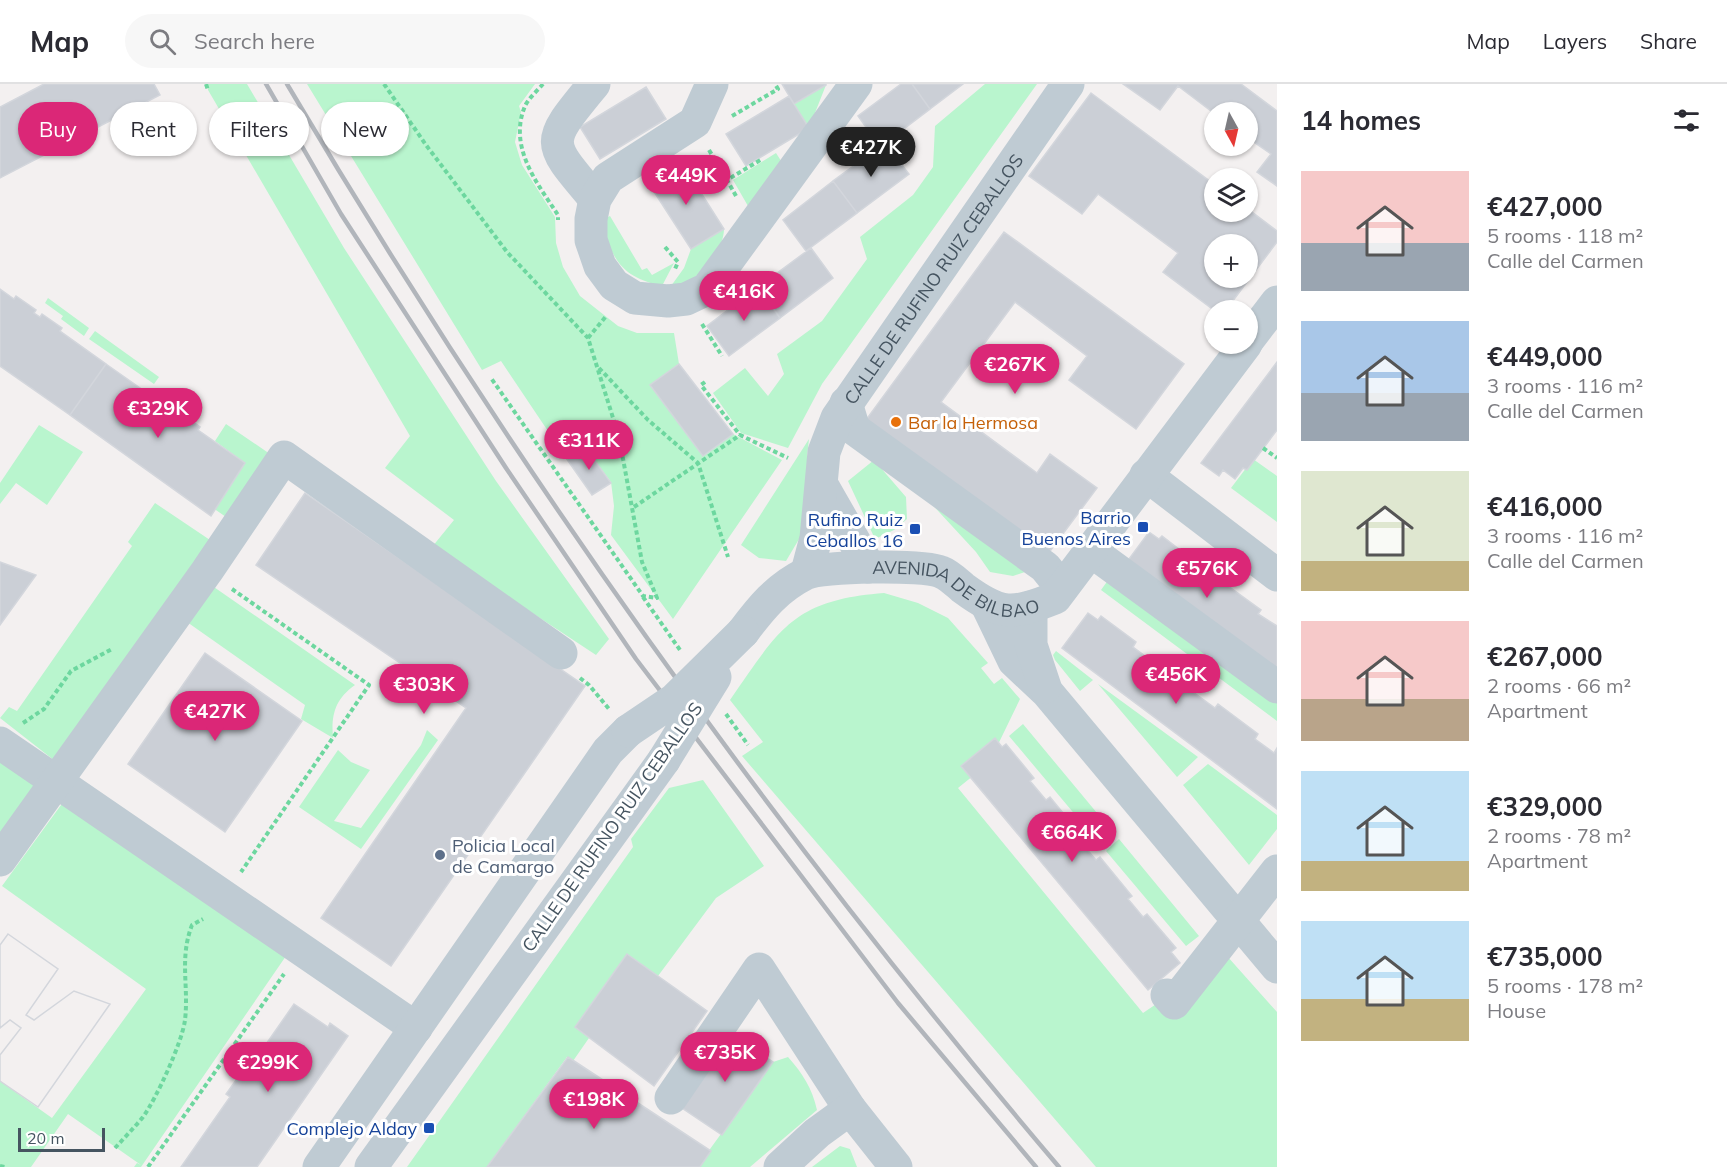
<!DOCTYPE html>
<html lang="en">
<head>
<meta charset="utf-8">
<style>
  body { margin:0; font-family:Mulish,sans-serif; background:#f7f7f7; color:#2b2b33; height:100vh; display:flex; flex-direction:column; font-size:22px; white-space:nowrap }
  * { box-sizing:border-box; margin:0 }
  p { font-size:20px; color:#7c7c81 }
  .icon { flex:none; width:33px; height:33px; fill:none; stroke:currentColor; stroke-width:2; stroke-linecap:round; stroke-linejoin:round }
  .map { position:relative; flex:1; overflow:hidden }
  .side { display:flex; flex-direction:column; background:#fff; width:450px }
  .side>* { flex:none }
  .guide { position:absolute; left:18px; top:18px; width:570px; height:54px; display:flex; gap:12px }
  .needle { width:39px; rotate:172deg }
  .tools { position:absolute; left:1204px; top:18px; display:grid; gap:12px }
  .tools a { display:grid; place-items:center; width:54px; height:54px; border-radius:50%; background:#fff; box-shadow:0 2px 4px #0004; font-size:30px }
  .scale { position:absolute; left:18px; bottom:15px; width:87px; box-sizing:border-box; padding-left:6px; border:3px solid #455460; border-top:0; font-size:16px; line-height:21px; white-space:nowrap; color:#455460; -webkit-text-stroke:4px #fff; paint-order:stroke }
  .price { position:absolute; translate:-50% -51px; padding:0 14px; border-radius:21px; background:#db2777; color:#fff; font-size:20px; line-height:39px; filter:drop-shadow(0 2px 3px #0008) }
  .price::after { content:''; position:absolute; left:50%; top:36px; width:18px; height:14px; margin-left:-9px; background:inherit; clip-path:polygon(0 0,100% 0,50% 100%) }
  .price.on { background:#222; color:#fff }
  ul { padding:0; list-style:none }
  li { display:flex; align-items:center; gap:18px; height:150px; padding:0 24px }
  li span { display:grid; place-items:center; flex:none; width:168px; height:120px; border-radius:0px; color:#555 }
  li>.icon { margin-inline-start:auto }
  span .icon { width:72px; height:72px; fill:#fffc; stroke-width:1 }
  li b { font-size:26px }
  h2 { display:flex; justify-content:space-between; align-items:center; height:72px; padding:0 24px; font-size:26px }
  .tag { padding:0 21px; border-radius:27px; background:#fff; box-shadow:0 2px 4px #0004; font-size:21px; line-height:54px }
  .tag.on { background:#db2777; color:#fff }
  header { display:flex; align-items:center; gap:36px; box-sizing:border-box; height:84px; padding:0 30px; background:#fff; border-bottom:2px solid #e1e1e2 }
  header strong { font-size:28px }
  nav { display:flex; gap:33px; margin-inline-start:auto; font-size:21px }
  .search { width:420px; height:54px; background:#f7f7f7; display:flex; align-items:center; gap:15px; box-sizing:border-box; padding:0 21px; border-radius:33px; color:#7c7c81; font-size:22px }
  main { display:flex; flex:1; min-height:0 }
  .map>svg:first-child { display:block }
</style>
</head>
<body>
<header>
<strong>Map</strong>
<div class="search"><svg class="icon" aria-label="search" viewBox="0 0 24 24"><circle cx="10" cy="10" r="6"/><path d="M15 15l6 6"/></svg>Search here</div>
<nav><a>Map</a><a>Layers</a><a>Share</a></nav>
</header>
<main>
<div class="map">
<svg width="1277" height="1083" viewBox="0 0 1277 1083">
  <rect width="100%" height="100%" fill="#f3f0f0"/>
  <!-- green -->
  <path fill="#b9f5ce" d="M208,0H247L344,164L496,397L609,555L596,571L432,463L454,436L385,384L410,352L208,6Z
    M307,0H535L519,22L521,28L515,58L522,81L555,133L556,159L563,183L580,212L618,242L637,249H674L679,280L650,301L703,372L733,350L782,376L673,535L611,451L614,422L611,398L585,363L566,374L501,277L482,286Z
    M985,0H1037L822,300L788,364L741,349L713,309L745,284L768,312L784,290L777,270L822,237L867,175L860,153L913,111L933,83L935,42Z
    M826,1L809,44L794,20Z
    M776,69L785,83L752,129L733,96Z
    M610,132L642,186L647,184L652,191L674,179L662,202C619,192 614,176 600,137Z
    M724,145C724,162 707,188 690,196C685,199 677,201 671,202L684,184L691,165Z
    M48,214L89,244L84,252L61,235L63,232L45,219Z
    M95,247L159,293L154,300L89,255Z
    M226,340L270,370L226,433L213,424L245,379L215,357Z
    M39,341L83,368L47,421L16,399L0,420V399Z
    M809,355L807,373L811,435L786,477L759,474L741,461Z
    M880,364L1043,482L1013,492L990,488L976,468Z
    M1253,375L1277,392V438L1231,404Z
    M874,376L906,413L907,435L894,446L875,455L848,397Z
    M155,419L210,456L55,677L0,634L9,623L17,627L132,462L128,458Z
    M1116,485L1277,603V637L1101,506Z
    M211,501L355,601C335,615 331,631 333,654L301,635L305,621L187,538Z
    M884,509L918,519L948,534L988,579L981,584L994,600L1002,594L1020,615L989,679L958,704L1143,929L1227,872L1277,928V1083H1096L742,672L763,658L730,616C779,546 792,516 884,509Z
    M1056,567L1093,596L1080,607L1055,576L1053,571Z
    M1098,600L1198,673L1177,693Z
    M1023,640L1112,747L1098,758L1009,652Z
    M427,646L438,656L361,765L299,723L338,666L351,678L370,686L334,737L361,744L421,661Z
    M0,672L41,700L0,758Z
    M1208,680L1277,731V745L1249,781L1183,701Z
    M703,696L764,782L716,814L658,892L627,870L575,943L589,954L573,977L567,973L487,1083H407L633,763L631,755L669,704Z
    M64,717L286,872L141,1083H134L137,1079L141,1081L68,1030L31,1083H0V997L52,1034L146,905L2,802Z
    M1119,755L1199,852L1186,862L1106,767Z
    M788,973C803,990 812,1004 817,1026L750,1083H697L773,978Z
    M840,1062L850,1065L857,1083H812Z"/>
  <!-- building -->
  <path fill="#cbcfd6" stroke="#d3d6dc" stroke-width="1.5" fill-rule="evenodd" d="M44,0H154L160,11L0,94V23Z
    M782,0H826V1L794,20Z
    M901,0H912L930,25L880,63L858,32Z
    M912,0H963L930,25Z
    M1123,0H1241L1277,27V102L1257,88L1271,70L1248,54V28L1215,30L1178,2L1160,26Z
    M646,3L666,35L600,75L580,43Z
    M1091,9L1215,101V128L1248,125L1277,147V158L1226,226L1215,227L1163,188L1178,169L1098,110L1082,130L1029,92ZM1215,160H1248V194H1215Z
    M789,12L809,44L746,82L726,50Z
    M885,59L909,90L857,129L833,97Z
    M682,79L724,145L691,165L649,100Z
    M833,97L857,129L806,167L783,136Z
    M1004,148L1184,280L1136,345L1069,296L1087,272L1015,218L941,318L1037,389L1050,370L1097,404L1042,478L860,344Z
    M811,164L833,194L780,234L758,203Z
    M758,203L780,234L729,272L707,242Z
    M0,205L14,215L16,212L36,226L34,229L40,233L42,230L62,244L60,247L106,280L70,331L0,282Z
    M1277,278V346L1247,386L1243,384L1235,395L1223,386L1219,392L1201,379Z
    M106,280L153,313L155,310L174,324L172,327L178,332L181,329L200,343L198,346L245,379L211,432L70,331Z
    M679,280L733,350L703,372L650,301Z
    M585,363L611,399L592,411L566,374Z
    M305,409L585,602L391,882L321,834L466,624L256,481Z
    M1149,448L1159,455L1162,452L1198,480L1196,483L1215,497L1217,494L1261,526L1258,530L1277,542V592L1126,479Z
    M0,478L36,491L0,541Z
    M1088,529L1098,536L1101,532L1136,558L1133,563L1152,577L1156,573L1196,604L1193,608L1215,624L1218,620L1258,650L1255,655L1274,669L1277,664V725L1062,564Z
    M205,569L302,637L225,748L128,680Z
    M995,654L1002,663L1006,660L1034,694L1030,697L1046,716L1050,713L1082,752L1078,755L1096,776L1100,773L1132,812L1128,815L1143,833L1147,830L1176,864L1171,868L1180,879L1148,906L961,682Z
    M8,850L58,885L26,931L34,936L74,907L110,920L38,1023L0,997V971L21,944L10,936L0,944V861Z
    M8,850L58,885L26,931L34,936L74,907L110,920L38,1023L0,997V971L21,944L10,936L0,944V861Z
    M627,870L707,927L654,1002L575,943Z
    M294,920L328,943L330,939L348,952L257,1083H181L230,1013L226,1010L259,964L262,966Z
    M728,948L773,978L722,1051L676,1020Z
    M568,973L711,1067L700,1083H487Z"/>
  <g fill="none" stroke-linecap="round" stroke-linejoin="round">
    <!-- path -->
    <path stroke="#6dd79f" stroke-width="4" stroke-dasharray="4.5 3" stroke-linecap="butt" d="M206,0L208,6
      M384,0L426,61L507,168L588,254L619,353L642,478L657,514L643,512L491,294
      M543,0C537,7 528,15 525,22C508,63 537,99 558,131V136
      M732,32L778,5L775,0
      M709,66L727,96
      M736,112L727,96L762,75
      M665,163L678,178L675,185
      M702,240L722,272
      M588,254L607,231
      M599,284L648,336L698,379L728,473
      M705,298L701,301L740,351
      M1263,364L1277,374
      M634,423L740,351L788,374
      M232,505L369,601L241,788
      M643,513L680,566
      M580,594L589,601L609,625
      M726,630L748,661
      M23,639L44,625L71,587L112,565
      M115,1064C124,1054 134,1044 143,1033C156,1015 182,959 185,936C189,902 179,875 192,841L203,835
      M0,1082L5,1083
      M148,1083L284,890"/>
    <!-- minor -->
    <g stroke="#bfcbd3" stroke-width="33">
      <path d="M594,0C545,60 545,56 595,115"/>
      <path d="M712,0L695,38L608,94L595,115L591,135V156L600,182L614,201L635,214L668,217L686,215L707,205L856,0"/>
      <path d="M1248,256L1277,218"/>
      <path d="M846,319L854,345L1045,483L1062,504"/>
      <path d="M1146,391L1277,491"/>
      <path d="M822,401L869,483"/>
      <path d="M1091,467L1277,603"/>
      <path id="s1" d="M807,488L816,454L824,368L837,334L1068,0"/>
      <path d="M988,523L1014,577L1047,608L1277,883"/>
      <path d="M1031,523V561L1045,603"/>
      <path id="s2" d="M743,548C761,524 777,504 805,490C821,482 923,480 941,488C949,491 957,499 963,504C1001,532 1012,531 1055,514L1246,260"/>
      <path d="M0,659L416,944"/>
      <path d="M0,776L207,487L284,373L561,569"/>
      <path d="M1167,911L1174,919L1277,787"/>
      <path d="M671,1014L759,885L850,1025"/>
      <path d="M319,1083L608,667L628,647"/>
      <path d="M371,1083L664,676"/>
      <path d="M780,1083L817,1049L850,1025L896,1083"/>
    </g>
    <!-- rail -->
    <path stroke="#b1b5bb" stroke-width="4.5" d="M266,0L341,130L506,384L636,575L898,919L1036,1083
      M287,0C512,381 773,746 1059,1083"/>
    <!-- minor-bridge -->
    <path stroke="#bfcbd3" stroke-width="33" d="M628,647L674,616L743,548
      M664,676L715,593"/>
  </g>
  <!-- markers -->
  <circle fill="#e8710a" stroke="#fff" stroke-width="2" cx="896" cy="338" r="6"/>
  <g fill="#1a4fb4" stroke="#fff" stroke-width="2">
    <rect x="1137" y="437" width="12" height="12" rx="3"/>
    <rect x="909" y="439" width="12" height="12" rx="3"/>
    <rect x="423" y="1038" width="12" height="12" rx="3"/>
  </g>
  <circle fill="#5c6f8a" stroke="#fff" stroke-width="2" cx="440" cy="771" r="6"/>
  <g text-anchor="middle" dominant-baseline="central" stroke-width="6" stroke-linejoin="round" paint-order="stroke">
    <!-- street labels -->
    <g font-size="18" fill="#455460" stroke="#fff">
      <text stroke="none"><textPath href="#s1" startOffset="327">CALLE DE RUFINO RUIZ CEBALLOS</textPath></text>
      <text stroke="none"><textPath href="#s2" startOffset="243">AVENIDA DE BILBAO</textPath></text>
      <text transform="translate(612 743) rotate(-55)">CALLE DE RUFINO RUIZ CEBALLOS</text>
    </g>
    <!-- food labels -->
    <g font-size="18" fill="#c56008" stroke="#fff" text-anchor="start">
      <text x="908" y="338">Bar la Hermosa</text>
    </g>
    <!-- transit labels -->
    <g font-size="18" fill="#164399" stroke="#fff" text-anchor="end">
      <text x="1131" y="433">Barrio<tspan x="1131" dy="21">Buenos Aires</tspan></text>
      <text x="903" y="435">Rufino Ruiz<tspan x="903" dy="21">Ceballos 16</tspan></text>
      <text x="417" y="1044">Complejo Alday</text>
    </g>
    <!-- service labels -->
    <g font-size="18" fill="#4e5e75" stroke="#fff" text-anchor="start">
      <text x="452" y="761">Policia Local<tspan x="452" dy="21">de Camargo</tspan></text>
    </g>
  </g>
</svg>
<div class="tools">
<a><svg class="needle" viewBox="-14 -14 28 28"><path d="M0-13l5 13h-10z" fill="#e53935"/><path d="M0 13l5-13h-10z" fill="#7c7c81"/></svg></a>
<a><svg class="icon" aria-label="layers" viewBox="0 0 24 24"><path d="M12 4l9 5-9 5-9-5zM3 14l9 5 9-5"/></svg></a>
<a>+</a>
<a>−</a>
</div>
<div class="scale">20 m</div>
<b class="price on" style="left:871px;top:94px">€427K</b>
<b class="price" style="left:686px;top:122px">€449K</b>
<b class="price" style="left:744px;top:238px">€416K</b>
<b class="price" style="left:1015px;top:311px">€267K</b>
<b class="price" style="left:158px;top:355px">€329K</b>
<b class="price" style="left:589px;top:387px">€311K</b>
<b class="price" style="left:1207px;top:515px">€576K</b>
<b class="price" style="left:1176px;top:621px">€456K</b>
<b class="price" style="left:424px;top:631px">€303K</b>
<b class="price" style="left:215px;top:658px">€427K</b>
<b class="price" style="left:1072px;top:779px">€664K</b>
<b class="price" style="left:725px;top:999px">€735K</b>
<b class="price" style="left:268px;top:1009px">€299K</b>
<b class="price" style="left:594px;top:1046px">€198K</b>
<div class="guide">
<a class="tag on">Buy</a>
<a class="tag">Rent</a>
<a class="tag">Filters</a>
<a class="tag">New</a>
</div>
</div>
<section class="side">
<h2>14 homes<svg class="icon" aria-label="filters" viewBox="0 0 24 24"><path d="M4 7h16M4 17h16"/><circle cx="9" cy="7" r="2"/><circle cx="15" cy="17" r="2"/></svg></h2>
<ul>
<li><span style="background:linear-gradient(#f6c9c9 60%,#9aa5b1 0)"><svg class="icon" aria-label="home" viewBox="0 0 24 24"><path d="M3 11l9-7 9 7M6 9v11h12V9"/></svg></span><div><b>€427,000</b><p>5 rooms · 118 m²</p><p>Calle del Carmen</p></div></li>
<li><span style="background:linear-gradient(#a9c7e8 60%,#9aa5b1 0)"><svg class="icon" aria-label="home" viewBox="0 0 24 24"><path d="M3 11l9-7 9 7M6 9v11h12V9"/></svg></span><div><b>€449,000</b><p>3 rooms · 116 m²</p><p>Calle del Carmen</p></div></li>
<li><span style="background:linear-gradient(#dfe7d0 75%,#c2b280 0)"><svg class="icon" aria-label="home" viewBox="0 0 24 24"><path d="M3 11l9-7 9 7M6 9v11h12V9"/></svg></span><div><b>€416,000</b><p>3 rooms · 116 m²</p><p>Calle del Carmen</p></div></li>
<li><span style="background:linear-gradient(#f6c9c9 65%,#b9a48a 0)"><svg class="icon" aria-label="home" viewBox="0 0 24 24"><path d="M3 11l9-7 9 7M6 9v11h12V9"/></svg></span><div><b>€267,000</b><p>2 rooms · 66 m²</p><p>Apartment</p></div></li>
<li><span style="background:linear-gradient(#bfe0f5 75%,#c2b280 0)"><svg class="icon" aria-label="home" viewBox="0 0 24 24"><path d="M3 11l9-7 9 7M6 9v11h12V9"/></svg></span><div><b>€329,000</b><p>2 rooms · 78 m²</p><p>Apartment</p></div></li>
<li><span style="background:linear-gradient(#bfe0f5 65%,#c2b280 0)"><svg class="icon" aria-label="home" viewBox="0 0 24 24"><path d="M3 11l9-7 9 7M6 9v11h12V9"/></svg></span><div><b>€735,000</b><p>5 rooms · 178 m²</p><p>House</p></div></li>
</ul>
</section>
</main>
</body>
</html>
